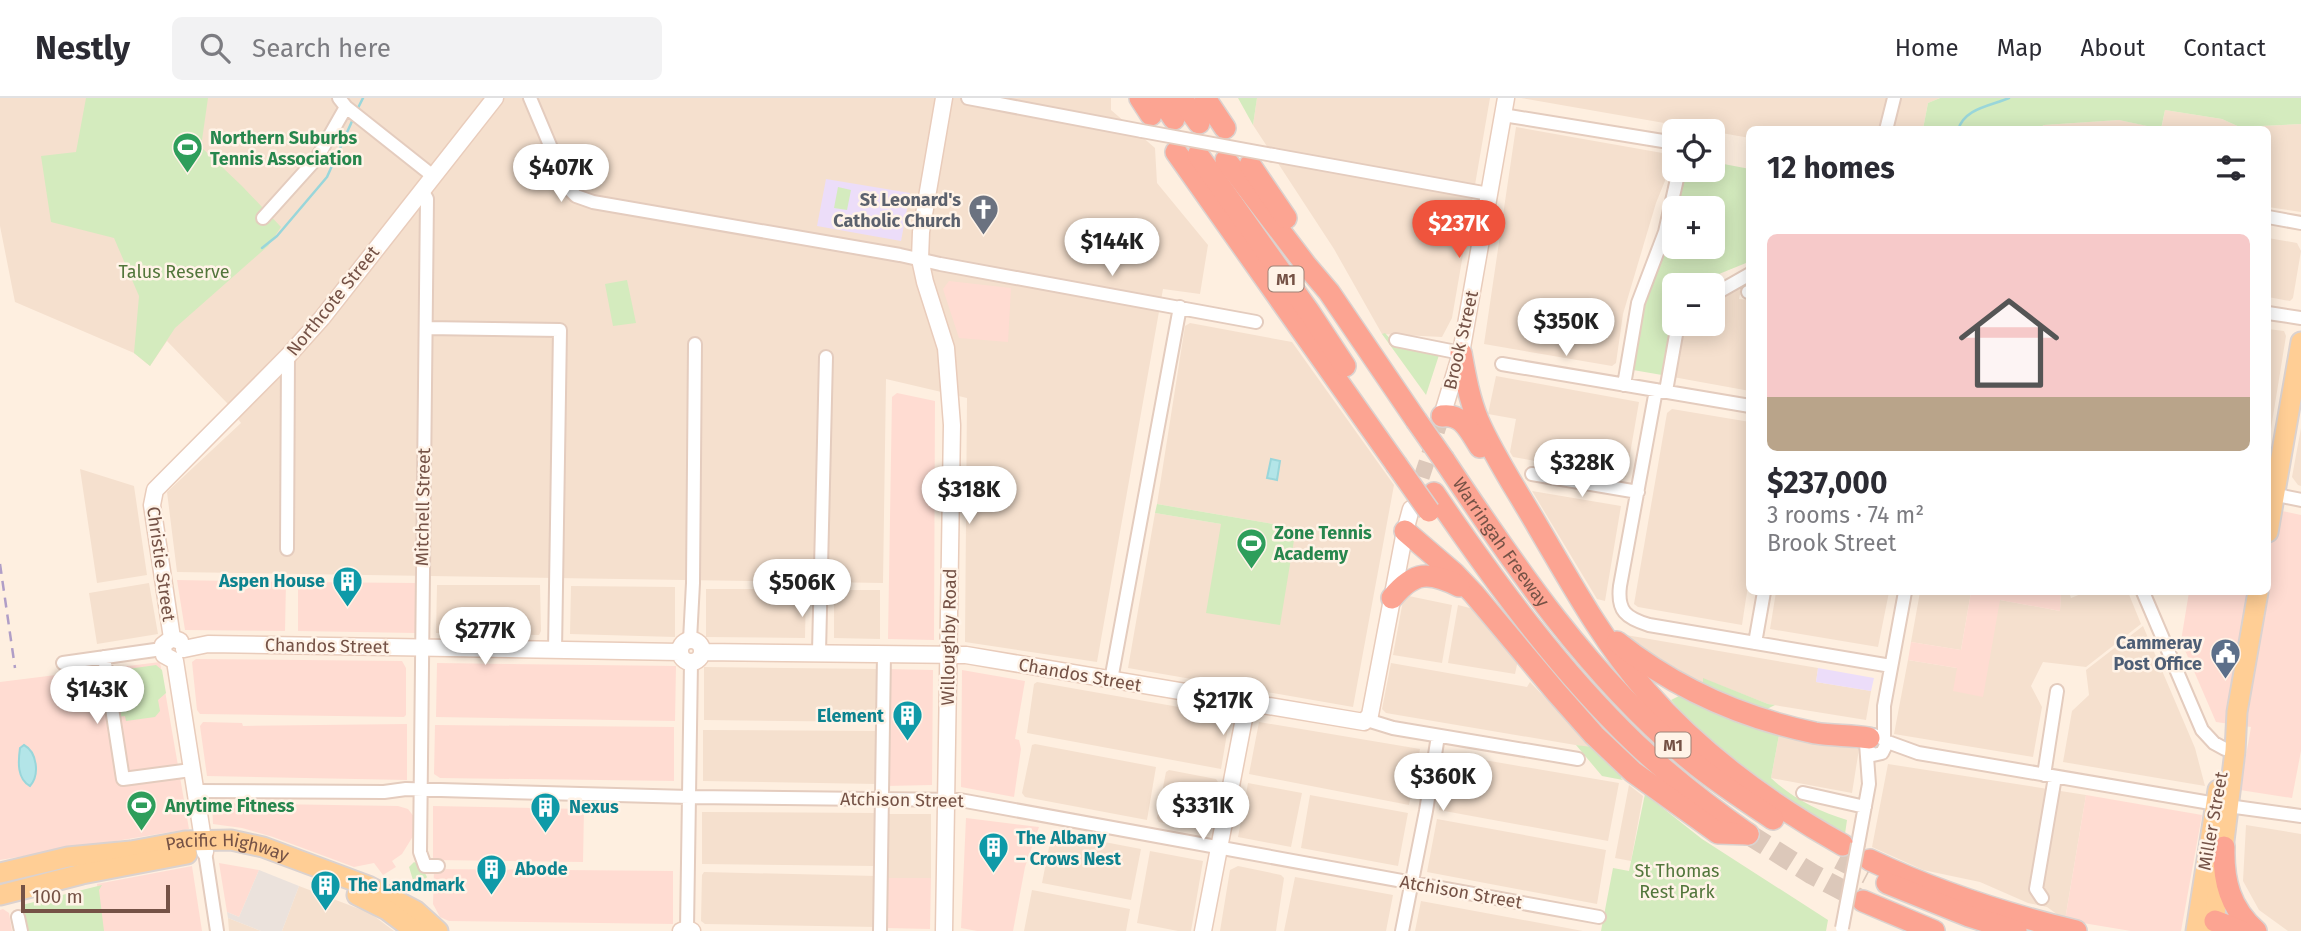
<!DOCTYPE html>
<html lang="en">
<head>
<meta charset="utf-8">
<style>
  body { margin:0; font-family:"Fira Sans",sans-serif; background:#f2f2f3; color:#2b2b33; height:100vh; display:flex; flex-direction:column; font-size:26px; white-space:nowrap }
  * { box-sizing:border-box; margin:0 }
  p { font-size:23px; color:#7c7c81 }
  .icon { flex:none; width:38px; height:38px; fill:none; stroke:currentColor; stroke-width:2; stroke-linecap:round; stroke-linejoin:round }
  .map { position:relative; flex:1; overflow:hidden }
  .details { position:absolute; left:1746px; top:28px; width:525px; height:469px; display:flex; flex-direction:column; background:#fff; border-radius:10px; box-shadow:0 4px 18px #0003 }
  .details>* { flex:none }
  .fabs { position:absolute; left:1662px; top:21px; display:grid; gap:14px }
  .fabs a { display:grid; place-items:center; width:63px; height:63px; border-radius:10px; background:#fff; box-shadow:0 4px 18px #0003; font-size:35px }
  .scale { position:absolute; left:21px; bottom:18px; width:149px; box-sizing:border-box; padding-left:7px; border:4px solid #755246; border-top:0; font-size:19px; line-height:24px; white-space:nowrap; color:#755246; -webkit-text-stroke:5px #fff3e7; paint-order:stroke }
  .price { position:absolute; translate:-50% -60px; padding:0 16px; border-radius:24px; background:#fff; color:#222; font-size:23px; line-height:46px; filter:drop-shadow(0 2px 4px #0008) }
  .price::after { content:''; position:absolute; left:50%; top:42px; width:21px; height:16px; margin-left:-10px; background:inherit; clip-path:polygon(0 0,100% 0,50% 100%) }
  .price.on { background:#ef543d; color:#fff }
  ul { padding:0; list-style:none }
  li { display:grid; align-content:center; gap:14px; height:371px; padding:0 21px }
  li+li { border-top:2px solid #e1e1e2 }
  li span { display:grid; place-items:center; height:217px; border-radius:10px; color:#555 }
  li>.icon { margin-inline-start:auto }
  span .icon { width:126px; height:126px; fill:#fffc; stroke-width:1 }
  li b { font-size:30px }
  h2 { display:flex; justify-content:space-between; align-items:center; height:84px; padding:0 21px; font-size:30px }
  header { display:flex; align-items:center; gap:42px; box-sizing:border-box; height:98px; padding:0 35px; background:#fff; border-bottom:2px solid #e1e1e2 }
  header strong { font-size:33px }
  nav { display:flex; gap:38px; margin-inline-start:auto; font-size:24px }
  .search { width:490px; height:63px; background:#f2f2f3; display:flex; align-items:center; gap:18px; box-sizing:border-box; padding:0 24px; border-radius:10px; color:#7c7c81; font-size:26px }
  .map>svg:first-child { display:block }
</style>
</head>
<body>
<header>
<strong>Nestly</strong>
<div class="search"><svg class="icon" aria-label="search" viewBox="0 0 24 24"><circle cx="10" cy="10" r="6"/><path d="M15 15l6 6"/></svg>Search here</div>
<nav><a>Home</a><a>Map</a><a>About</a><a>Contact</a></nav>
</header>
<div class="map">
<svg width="2301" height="833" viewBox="0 0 2301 833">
  <rect width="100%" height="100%" fill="#feefe0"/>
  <!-- residential -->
  <path fill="#f5e0ce" d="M0,0H1111V12L1155,50L1157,85L1208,147L1200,196L1163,191L1097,564L965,544L967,300L886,281L883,485L177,474L167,394L241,325L227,305L167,243L150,268L134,255L15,204L0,128Z
    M1257,0H1490L1452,220L1442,239L1382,236L1334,151L1253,27Z
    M1521,0H1940L1928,5L1923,31L1750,32V40Z
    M2165,12L2222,21L2244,31L2161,32Z
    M2119,22L2158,30L2157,32H2036L2044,27Z
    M2301,26V114L2268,109V32H2255L2260,31L2261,28Z
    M1516,29L1668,56L1673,63L1656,105L1623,216L1616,265L1612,268L1484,246Z
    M2268,140L2297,145L2301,153L2293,200L2290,203L2268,199Z
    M1729,191H1741L1739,201L1750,202V293L1673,279L1684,226H1713V203Z
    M1190,225L1292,244L1394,387L1353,609L1128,570L1155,415L1221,426L1296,430L1157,406L1185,228Z
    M2268,231L2284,233L2286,238L2268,349Z
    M1496,278L1639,304L1626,379L1513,359L1510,354L1516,321L1488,316Z
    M1672,311L1750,324V474L1742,527L1638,509L1634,506L1667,315Z
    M2301,330V388L2298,387L2292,379Z
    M80,371L134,388L147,477L97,485Z
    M1532,393L1621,408L1605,503L1597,501Z
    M149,485L158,536L97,546L89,495Z
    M437,487H540L541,533L539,537L436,535Z
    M571,488L675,489V539L570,536Z
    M706,491H806L805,540L706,539Z
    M840,492H880V541L834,540V496Z
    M1776,494H1889L1878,549L1770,531Z
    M1920,494H1971L1961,552L1911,544Z
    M2065,494H2069L2071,500L2086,494H2128L2141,526L2086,569L2043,564L2031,588L2042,609L2033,659L1894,636L1908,562L1957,570L2000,502L2060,513L2061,495Z
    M1404,497L1452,507L1442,565L1393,557Z
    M1458,507L1474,511L1518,562L1515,576L1448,565Z
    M2143,528L2195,650L2205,688L2063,664L2072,613L2089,597L2086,572Z
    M1626,537L1818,570L1816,584L1871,593L1866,622L1768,606L1704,581L1703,586L1646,552Z
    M1391,565L1527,589L1530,584L1593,650L1386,615L1382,611Z
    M704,569L880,571L879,624L704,622Z
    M1037,584L1230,618L1221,671L1027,635L1034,586Z
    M1259,624L1420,651L1409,707L1249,676Z
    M703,632L878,633L877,686L703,683Z
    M1779,637L1859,651L1852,695L1771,680Z
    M1035,646L1156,669L1147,722L1025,699L1022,695L1032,647Z
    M1449,656L1619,685L1608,743L1439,712Z
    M1888,666L2086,697L2065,822L2047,809L2028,805L1980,784L1923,772L1872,749Z
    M1169,672L1216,681L1218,684L1210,729L1205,732L1159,724L1157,720L1166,674Z
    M1248,685L1302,695L1291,749L1238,739Z
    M1629,687L1643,698L1631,763L1615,760Z
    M1310,697L1408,715L1398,768L1301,750Z
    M702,714L875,715V768L702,766Z
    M886,716H931V780H886Z
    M1437,721L1606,752L1597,806L1427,774Z
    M2246,727L2301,736V833H2288L2259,812L2243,783Z
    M1052,734L1141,751L1131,802L1042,785Z
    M1150,753L1203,763L1191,833H1178L1137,825Z
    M1238,768L1281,777L1284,780L1276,833H1220L1230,772Z
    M704,774L876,778V829L705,826L701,823L702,777Z
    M1295,779L1393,797L1386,833H1284Z
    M299,788L370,815L394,833H282Z
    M1032,792L1130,811L1126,833H1024Z
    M1421,803L1583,833H1415Z
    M228,820L261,833H229Z"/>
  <!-- commercial -->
  <path fill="#ffdcd2" d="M949,183L1011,190L1008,244L959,240L943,191Z
    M897,295L935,303L934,542L888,541L892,299Z
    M2268,410L2301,417V653L2292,700L2240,692L2251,629L2216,624L2181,543L2189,494H2268Z
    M177,482L286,484L285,533L185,532Z
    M298,484L415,485V535L298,533Z
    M1971,494H2065L2061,496L2060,513L2000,502L1983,599L1953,593L1957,570L1908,562L1911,544L1961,552Z
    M196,561L402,563L406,570V617L404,619L200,616L197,612L192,564Z
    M160,564L189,731L0,762V584Z
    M437,565L676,568L675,623L436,619Z
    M887,571L933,572L932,687L886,688Z
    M962,572L1025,583L1015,641L1019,642L1021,651L1014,699L961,689Z
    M203,624L242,625L243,628L407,626V682L207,678L200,628Z
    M435,627L674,629V683L440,680L434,676Z
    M2086,697L2202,717L2181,833H2131L2065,822Z
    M212,705L398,708L408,711L415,720V735L402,756L392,763L396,769L383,777L374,765L354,769L273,739L242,730L213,726Z
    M433,708L584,711L583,764L433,762Z
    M966,720L1039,729L1025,769L1013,833H977L961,830Z
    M219,765L259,772L239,819L227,814Z
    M192,768L202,833H103L97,786Z
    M434,771L673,773V826L449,823L440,819L433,806Z
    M886,780H931L930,831L886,830Z
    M3,811L9,815L12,833H0V812Z"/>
  <!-- industrial -->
  <path fill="#ebe2dc" d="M259,772L299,788L282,833H261L228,820L227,814L239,819Z"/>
  <!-- education -->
  <path fill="#ecddf9" d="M826,81L910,95L901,143L817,128Z
    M1818,570L1874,580L1871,593L1816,584Z"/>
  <!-- green -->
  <path fill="#d4ebbe" d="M86,0H208L201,49L242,88L281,129L268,148L175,230L150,268L134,255L139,198L114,140L51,124L41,58L76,54Z
    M1238,0H1257L1253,27Z
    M1940,0H2301V26L2261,28L2260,31H2244L2222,21L2165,12L2161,31L2119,22L2044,27L2036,32L1923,31L1928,5Z
    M1713,64L1750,71V144L1746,165L1719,176L1702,187H1675V226L1667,249L1662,277L1633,272L1643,210L1675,116V149H1713V110H1677L1686,72H1713Z
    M838,89L851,92L847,112L834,110Z
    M627,182L636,225L613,228L605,186Z
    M1385,235L1394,245L1440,254L1426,297L1382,236Z
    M1157,406L1296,430L1280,527L1206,515L1221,426L1155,415Z
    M156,567L162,572L166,595L158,602L160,613L155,619L126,623L125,618L118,619L112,577L114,573Z
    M1703,580L1768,606L1775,607L1767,611L1758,609L1703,586Z
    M1679,598L1728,621L1779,637L1771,680C1792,700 1820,714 1847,722L1845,736C1784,701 1716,656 1671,602Z
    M1579,635L1623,677L1621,680L1623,682L1602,678L1576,647L1592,649Z
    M1645,696L1702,741L1828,822L1826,833H1601L1613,770L1629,773Z
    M414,764C421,767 424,773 427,779L424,783L413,782L409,769Z
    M102,787L99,792L104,833H26L22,807Z"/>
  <!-- water -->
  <path fill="#b3e5e8" stroke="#99d6da" stroke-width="2" d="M1271,361L1280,363L1277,382L1267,380Z
    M24,647C37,654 40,677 30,688C17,681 18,664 20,650Z"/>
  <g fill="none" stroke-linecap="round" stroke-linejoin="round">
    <!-- stream -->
    <path stroke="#99d6da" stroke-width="2.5" d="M357,12L363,0
      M1958,32C1964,10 1991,8 2009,0
      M262,150L277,138L327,79L353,21"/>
    <!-- secondary-tunnel -->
    <path stroke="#dcc8ba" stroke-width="16" stroke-dasharray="16 8" stroke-linecap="butt" d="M1414,402L1442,318"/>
    <!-- highway-tunnel -->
    <path stroke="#dcc8ba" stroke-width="21" stroke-dasharray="21 10" stroke-linecap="butt" d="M1748,736L1812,776L1863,803
      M1839,761L1868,776"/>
    <defs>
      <path id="street" d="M530,0L568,90L576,98L593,104L900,157L940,166L1256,224
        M968,0L1142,33
        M346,9L433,78
        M1503,17L1675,45
        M1886,32L1894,0
        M1273,57L1489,96
        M422,92L427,101L420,754L425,768H438
        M2268,119L2301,125
        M263,120L317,60L346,9L339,0
        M1748,194H1750
        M1713,197L1750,176
        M2268,215L2301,220
        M426,230L560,232L555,553
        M1396,242L1461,255
        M1502,266L1750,308
        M1624,287L1638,205L1665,134L1679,72
        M1656,292L1620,488C1617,513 1626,520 1649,527L1891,568
        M1666,293L1677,231L1681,226
        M1532,376L1638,394
        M2268,395L2301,402
        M287,451L288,258
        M2143,494L2202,632L2214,645L2225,651
        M690,542L693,485L695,246
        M1755,545L1764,494
        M819,554L826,259
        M104,559L123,681L191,672
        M63,565L162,551
        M1111,582L1180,209
        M1367,622L1393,630L1578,661
        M1884,641V608L1905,494
        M1885,643L1918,655L2228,708L2301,718
        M2044,677L2057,593
        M195,693L384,694L406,691L689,699L960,702L1599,819
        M1803,695L1865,709
        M1858,746L1869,686L1866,645L1869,640L1874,637L1884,641L1886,647L1882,655L1873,657L1868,653
        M205,754L217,833
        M2042,800L2036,791L2055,679
        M18,819L21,833
        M687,831L691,564
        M880,833L884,556
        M1402,833L1426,713L1438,638"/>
      <path id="secondary" d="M1442,318L1461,255L1506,0
        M172,540L152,407L155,392L288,258L322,220L495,0
        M680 553a11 11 0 1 1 22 0a11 11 0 1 1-22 0Z
        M184,551L208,546L680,554
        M702,554L966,557L1364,624L1370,617L1405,433L1411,411
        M175,563L205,754
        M175,563L164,557L163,547L172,540L180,543
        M681,833L687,831L692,833
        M944,833L952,327L946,250L925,184L920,161L921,134L944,0
        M1203,833L1247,605"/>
      <g id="primary">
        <path d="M2268,434L2301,244"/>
        <path id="s1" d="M0,775L68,759L131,753L185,743L231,742L263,749L368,788L416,813L438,833"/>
        <path d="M0,797L82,776L187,756"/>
        <path d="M357,797L387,812L415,833"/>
        <path d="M2196,833L2218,692"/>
        <path d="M2213,833L2235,653L2237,614L2258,494"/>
      </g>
      <g id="highway">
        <path d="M1140,0L1151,17"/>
        <path d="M1160,0L1174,21"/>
        <path d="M1181,0L1199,25"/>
        <path d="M1205,0L1225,30"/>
        <path d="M1176,54L1396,366"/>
        <path d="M1198,57L1310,215L1345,268"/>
        <path d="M1226,62L1306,167L1329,194L1416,322"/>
        <path d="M1250,67L1286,120"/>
        <path d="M1461,255C1465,277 1469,300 1478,322C1494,359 1518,394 1538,429C1571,485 1603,544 1646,593C1701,656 1770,706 1843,747"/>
        <path d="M1442,318C1463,315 1470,334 1480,349"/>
        <path id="s2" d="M1444,362C1516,470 1589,578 1690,662C1716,684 1745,702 1773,721"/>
        <path d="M1434,395C1494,483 1558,571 1635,645C1670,678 1708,708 1748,736"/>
        <path d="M1405,433L1454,475L1474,496L1556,594L1594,637L1633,674L1718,735L1748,736"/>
        <path d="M1392,500C1414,473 1429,473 1459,488"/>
        <path d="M1617,544C1675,590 1743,620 1815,635C1833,638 1851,637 1869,640"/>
        <path d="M2224,749C2223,783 2230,810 2256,833"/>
        <path d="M1870,762C1935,793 2006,816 2076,833"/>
        <path d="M1887,785L1969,818L2016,833"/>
        <path d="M1863,803L1934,833"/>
        <path d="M2215,823L2241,833"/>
      </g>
    </defs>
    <!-- street casing -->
    <use href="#street" stroke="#e4ccbe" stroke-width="16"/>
    <!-- secondary casing -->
    <use href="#secondary" stroke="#e9ccbb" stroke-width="19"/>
    <!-- primary casing -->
    <use href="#primary" stroke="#dbd2cf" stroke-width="23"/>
    <!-- highway casing -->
    <use href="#highway" stroke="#dbd2cf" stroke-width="24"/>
    <!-- street -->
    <use href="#street" stroke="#fff" stroke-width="12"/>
    <!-- secondary -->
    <use href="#secondary" stroke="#fff" stroke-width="16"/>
    <!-- primary -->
    <use href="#primary" stroke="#ffce95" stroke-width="19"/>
    <!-- highway -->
    <use href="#highway" stroke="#fca492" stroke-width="21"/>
    <!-- rail -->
    <path stroke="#b09ec7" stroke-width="2.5" stroke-dasharray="10 7" stroke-linecap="butt" d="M0,466L15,570"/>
    <defs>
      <path id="street-bridge" d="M1142,33L1273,57
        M1842,830L1858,746"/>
      <path id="highway-bridge" d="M1416,322L1444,362
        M1396,366L1429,413"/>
    </defs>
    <!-- street-bridge casing -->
    <use href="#street-bridge" stroke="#e4ccbe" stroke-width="16" stroke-linecap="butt"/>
    <!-- highway-bridge casing -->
    <use href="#highway-bridge" stroke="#dbd2cf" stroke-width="24" stroke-linecap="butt"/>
    <!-- street-bridge -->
    <use href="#street-bridge" stroke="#fff" stroke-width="12"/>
    <!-- highway-bridge -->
    <use href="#highway-bridge" stroke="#fca492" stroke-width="21"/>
  </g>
  <!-- icons -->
  <defs>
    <symbol id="stadium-pin" viewBox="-11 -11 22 30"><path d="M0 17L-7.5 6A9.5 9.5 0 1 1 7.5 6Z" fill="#2e9e5b" stroke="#fff3e7"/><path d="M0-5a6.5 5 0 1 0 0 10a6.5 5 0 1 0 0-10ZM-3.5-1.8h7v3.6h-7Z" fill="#fff"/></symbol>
    <symbol id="church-pin" viewBox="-11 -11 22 30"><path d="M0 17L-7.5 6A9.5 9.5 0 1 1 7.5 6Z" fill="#6b7280" stroke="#fff3e7"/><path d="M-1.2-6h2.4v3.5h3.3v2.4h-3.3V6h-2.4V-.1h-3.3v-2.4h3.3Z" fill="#fff"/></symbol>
    <symbol id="building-pin" viewBox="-11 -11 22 30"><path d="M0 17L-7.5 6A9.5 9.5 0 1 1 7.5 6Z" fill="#0f9aa8" stroke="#fff3e7"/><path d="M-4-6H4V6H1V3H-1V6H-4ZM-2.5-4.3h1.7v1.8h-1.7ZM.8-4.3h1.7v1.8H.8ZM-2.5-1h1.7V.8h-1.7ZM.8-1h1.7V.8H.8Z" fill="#fff"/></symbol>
    <symbol id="civic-pin" viewBox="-11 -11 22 30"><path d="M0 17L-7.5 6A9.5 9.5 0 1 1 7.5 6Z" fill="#5c6f8a" stroke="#fff3e7"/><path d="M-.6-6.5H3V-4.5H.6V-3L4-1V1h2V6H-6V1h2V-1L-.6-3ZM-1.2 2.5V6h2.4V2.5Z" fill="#fff"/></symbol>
  </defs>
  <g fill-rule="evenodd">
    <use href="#stadium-pin" x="170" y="32" width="35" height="47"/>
    <use href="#church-pin" x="966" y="94" width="35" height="47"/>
    <use href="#stadium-pin" x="1234" y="428" width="35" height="47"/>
    <use href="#building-pin" x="330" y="466" width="35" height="47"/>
    <use href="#civic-pin" x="2208" y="538" width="35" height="47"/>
    <use href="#building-pin" x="890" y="600" width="35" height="47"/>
    <use href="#stadium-pin" x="124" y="690" width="35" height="47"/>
    <use href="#building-pin" x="528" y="692" width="35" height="47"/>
    <use href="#building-pin" x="976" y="732" width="35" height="47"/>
    <use href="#building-pin" x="474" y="754" width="35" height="47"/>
    <use href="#building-pin" x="308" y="770" width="35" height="47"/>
  </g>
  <g text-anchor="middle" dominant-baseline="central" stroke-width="5" stroke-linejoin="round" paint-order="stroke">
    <!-- shield labels -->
    <g fill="#fff3e7" stroke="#9e8276" stroke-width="2">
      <rect x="1268.5" y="168.5" width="35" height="25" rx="5"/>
      <rect x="1655.5" y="634.5" width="35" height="25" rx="5"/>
    </g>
    <g font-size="16" font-weight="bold" fill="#755246">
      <text x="1286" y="181">M1</text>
      <text x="1673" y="647">M1</text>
    </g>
    <!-- leisure labels -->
    <g font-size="18" font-weight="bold" fill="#27864d" stroke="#fff3e7" text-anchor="start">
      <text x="210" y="40">Northern Suburbs<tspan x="210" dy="21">Tennis Association</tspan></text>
      <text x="1274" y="435">Zone Tennis<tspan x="1274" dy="21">Academy</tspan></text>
      <text x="165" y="708">Anytime Fitness</text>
    </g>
    <!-- worship labels -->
    <g font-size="18" font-weight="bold" fill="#5b616d" stroke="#fff3e7" text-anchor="end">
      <text x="961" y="102">St Leonard's<tspan x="961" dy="21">Catholic Church</tspan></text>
    </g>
    <!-- park labels -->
    <g font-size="18" fill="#52763b" stroke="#fff3e7">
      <text x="174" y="174">Talus Reserve</text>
      <text x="1677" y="773">St Thomas<tspan x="1677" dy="21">Rest Park</tspan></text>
    </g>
    <!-- street labels -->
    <g font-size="18" fill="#755246" stroke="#fff3e7">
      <text transform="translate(333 203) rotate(-51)">Northcote Street</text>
      <text transform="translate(1461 242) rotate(-77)">Brook Street</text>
      <text transform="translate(423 409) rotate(-89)">Mitchell Street</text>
      <text stroke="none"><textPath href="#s2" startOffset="100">Warringah Freeway</textPath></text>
      <text transform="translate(161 466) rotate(82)">Christie Street</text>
      <text transform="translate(949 539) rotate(-89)">Willoughby Road</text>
      <text transform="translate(327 548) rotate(1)">Chandos Street</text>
      <text transform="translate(1080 577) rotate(10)">Chandos Street</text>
      <text transform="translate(902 702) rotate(1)">Atchison Street</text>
      <text transform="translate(2213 723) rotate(-80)">Miller Street</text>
      <text stroke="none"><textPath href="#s1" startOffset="231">Pacific Highway</textPath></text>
      <text transform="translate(1461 794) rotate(10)">Atchison Street</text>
    </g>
    <!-- culture labels -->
    <g font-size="18" font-weight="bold" fill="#0d838f" stroke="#fff3e7" text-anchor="start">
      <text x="325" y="483" text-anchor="end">Aspen House</text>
      <text x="884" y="618" text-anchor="end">Element</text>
      <text x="569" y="709">Nexus</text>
      <text x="1016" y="740">The Albany<tspan x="1016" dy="21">– Crows Nest</tspan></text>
      <text x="515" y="771">Abode</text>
      <text x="348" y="787">The Landmark</text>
    </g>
    <!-- service labels -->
    <g font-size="18" font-weight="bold" fill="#4e5e75" stroke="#fff3e7" text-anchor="end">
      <text x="2202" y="545">Cammeray<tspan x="2202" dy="21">Post Office</tspan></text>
    </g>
  </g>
</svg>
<div class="fabs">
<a><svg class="icon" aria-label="locate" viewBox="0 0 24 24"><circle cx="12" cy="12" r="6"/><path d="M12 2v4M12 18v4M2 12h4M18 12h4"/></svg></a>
<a>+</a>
<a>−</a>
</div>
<div class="scale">100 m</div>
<b class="price" style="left:561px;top:106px">$407K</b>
<b class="price on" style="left:1459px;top:162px">$237K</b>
<b class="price" style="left:1112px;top:180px">$144K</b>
<b class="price" style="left:1566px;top:260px">$350K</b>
<b class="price" style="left:1582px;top:401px">$328K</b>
<b class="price" style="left:969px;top:428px">$318K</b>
<b class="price" style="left:802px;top:521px">$506K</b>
<b class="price" style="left:485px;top:569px">$277K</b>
<b class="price" style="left:97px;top:628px">$143K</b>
<b class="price" style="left:1223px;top:639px">$217K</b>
<b class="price" style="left:1443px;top:715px">$360K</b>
<b class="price" style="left:1203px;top:744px">$331K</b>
<section class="details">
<h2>12 homes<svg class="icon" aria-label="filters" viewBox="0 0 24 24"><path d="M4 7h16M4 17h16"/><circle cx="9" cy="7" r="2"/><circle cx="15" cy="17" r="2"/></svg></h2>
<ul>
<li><span style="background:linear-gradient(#f6c9c9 75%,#b9a48a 0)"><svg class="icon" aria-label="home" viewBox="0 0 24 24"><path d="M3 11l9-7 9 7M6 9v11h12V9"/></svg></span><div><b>$237,000</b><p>3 rooms · 74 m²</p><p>Brook Street</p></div></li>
</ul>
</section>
</div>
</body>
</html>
